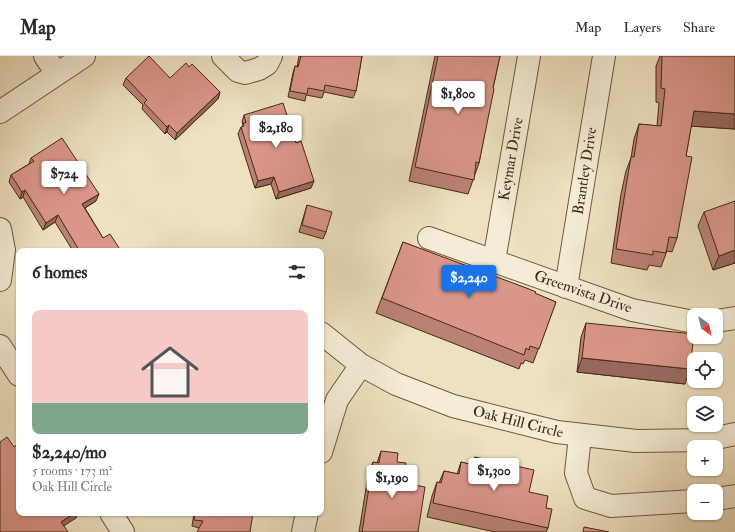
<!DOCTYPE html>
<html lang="en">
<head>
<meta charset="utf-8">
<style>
  body { margin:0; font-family:"IM FELL Double Pica",serif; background:#f2f2f3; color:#2b2b33; height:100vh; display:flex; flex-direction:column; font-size:15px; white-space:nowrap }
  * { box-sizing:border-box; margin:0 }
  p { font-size:13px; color:#7c7c81 }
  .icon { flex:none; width:22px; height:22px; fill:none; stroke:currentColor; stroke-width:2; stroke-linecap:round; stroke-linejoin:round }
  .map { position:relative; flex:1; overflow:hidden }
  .sheet { position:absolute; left:16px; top:192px; width:308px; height:268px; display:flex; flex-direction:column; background:#fff; border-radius:8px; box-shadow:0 1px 3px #0004 }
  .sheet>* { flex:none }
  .needle { width:26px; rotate:146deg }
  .tools { position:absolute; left:687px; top:252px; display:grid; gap:8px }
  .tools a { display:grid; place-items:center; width:36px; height:36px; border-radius:8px; background:#fff; box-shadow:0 1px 3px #0004; font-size:20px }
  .price { position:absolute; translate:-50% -34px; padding:0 9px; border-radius:4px; background:#fff; color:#222; font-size:13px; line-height:26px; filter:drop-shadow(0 1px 2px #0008) }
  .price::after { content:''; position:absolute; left:50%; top:24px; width:12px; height:9px; margin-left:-6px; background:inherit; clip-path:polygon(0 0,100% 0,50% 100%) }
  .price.active { background:#1a73e8; color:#fff }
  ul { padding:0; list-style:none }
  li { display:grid; align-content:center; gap:8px; height:212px; padding:0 16px }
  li+li { border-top:1px solid #e1e1e2 }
  li span { display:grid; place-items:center; height:124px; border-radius:8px; color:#555 }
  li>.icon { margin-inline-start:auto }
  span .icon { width:72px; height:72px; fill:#fffc; stroke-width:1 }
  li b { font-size:17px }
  h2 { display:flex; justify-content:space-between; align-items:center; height:48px; padding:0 16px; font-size:17px }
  header { display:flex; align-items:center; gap:24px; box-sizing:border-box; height:56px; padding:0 20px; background:#fff; border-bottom:1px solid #e1e1e2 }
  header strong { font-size:19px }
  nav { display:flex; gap:22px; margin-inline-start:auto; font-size:14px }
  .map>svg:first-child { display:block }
</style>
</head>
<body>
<header>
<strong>Map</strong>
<nav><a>Map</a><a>Layers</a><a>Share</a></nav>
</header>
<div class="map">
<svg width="735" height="476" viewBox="0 0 735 476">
  <rect width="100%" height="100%" fill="#eee1c0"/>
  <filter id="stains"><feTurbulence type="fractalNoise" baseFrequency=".005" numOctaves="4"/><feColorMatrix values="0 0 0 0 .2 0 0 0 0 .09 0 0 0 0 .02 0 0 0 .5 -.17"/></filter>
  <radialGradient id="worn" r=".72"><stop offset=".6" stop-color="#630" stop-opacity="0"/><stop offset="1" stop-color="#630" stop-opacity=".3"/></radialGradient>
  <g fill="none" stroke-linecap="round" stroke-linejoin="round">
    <defs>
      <path id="minor" d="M45,0L57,18
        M223,0L238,15L245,17L259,13L267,8L271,0
        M0,56L84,0
        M0,173L4,194L0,224
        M429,182L632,254L694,266
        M494,205L529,0
        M566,231L604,0
        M716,265L735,262
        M321,277L361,309L396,328L453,350L557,376L636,385L707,384L735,378
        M0,290L19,319
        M580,380L576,417L585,442L611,450L694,445
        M321,396L337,344L361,309
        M716,443L735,440
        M111,457L123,476
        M303,476L307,457"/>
    </defs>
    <!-- minor casing -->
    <use href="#minor" stroke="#6f583e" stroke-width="24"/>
    <!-- minor -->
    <use href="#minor" stroke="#f4ecd6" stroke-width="22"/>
  </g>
  <!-- wall -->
  <path fill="#bb8177" stroke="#452a12" d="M299,0H362L356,35L353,42L324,36L322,42L306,39L305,45L288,41L293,17L295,10L297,11Z
    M435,0H500L493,32L479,107L468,138L409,125Z
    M660,0H735V73L691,70L686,100L677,182L672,196L667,195L661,211L649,209L647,214L611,207L621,138L626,115L631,102L634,83L639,68L657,70L659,47L656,46V10Z
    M189,11L220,36L218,43L175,84L167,76L165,78L142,53L143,49L123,29L126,22H170Z
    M244,59L296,87L311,132L276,143L271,128L255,132L238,78L241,71H242L243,69L242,66Z
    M31,102L96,145L85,152L103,182L121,195H73L55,166L43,174L23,141L20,143L9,126L11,119L29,108Z
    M307,149L326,176L323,183L299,176Z
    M704,156L735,207L713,214L698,170Z
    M403,186L556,246L533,307L525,304L523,308L521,307L519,313L376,257Z
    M586,267L685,328L577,316L581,281Z
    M381,395L397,406L418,476H359L368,420L373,406L377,407Z
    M475,401L529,436L546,452L548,472L546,476H495L427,461L432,440L437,426L439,427L444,415L457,418L461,406L472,409Z
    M194,457H253L199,472L192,470Z"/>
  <!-- shaded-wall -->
  <path fill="#996961" stroke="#452a12" d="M220,36L218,43L175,84L177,77Z
    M694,55L735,58V73L689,70Z
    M169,69L167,76L165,78L167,71Z
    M274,121L271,128L255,132L258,125Z
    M314,125L311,132L276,143L279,136Z
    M25,134L23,141L20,143L22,136Z
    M99,138L96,145L80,155L82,148Z
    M58,159L55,166L43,174L46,167Z
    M735,194V207L713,214L719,200Z
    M582,302L690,313L685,328L577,316Z
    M75,457H78L76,462L59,473L61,466Z"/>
  <!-- building -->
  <path fill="#da968a" stroke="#452a12" d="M149,0L170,22L186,7L189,11L192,8L220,36L177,77L169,69L167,71L144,47L147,44L126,22Z
    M301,0H362L356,35L325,29L324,35L308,32L307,38L290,35L295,10L298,11Z
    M438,0H500L493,32L494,33L479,107L476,106L474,124L415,111Z
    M662,0H735V58L694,55L686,100L692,101L677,182L669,181L666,197L653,195V199L616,193L627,124L631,101H634L639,68L661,70L665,33L661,32Z
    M283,47L296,87L301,85L314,125L279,136L274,121L258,125L241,71L244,70L243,67H246L244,59Z
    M62,82L99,138L82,148L103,182L110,178L121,195H78L79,194L58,159L46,167L25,134L22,136L11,119L34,105L31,102Z
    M735,145V194L719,200L704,156Z
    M307,149L332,156L326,176L302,169Z
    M403,186L529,233L536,236L535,237L556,246L539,293L530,290L529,294L526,292L524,299L382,242Z
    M586,267L694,278L690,313L582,302Z
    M7,381L14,391L19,387V457H75L61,466L68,476H0V386Z
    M381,395L398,397L397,406L406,407L403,427L425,431L418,476H362L373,406L379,407Z
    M475,401L534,414L529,436L548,440L546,452L552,453L548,472L433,447L437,426L441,427L444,415L459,418L461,406L474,409Z
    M195,457H253L250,476H197L203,465L194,464Z
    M584,471L609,476H583Z"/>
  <g text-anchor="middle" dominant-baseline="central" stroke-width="3.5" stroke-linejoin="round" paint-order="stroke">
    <!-- street labels -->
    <g font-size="15" fill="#452a12" stroke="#f4ecd6">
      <text transform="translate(511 103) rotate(-80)">Keymar Drive</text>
      <text transform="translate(585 115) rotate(-81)">Brantley Drive</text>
      <text transform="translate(583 236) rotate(19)">Greenvista Drive</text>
      <text transform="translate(518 366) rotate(14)">Oak Hill Circle</text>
    </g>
  </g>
  <rect width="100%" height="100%" filter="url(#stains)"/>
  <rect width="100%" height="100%" fill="url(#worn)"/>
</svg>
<div class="tools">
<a><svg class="needle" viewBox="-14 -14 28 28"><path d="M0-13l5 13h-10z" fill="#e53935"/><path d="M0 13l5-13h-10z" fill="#7c7c81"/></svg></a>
<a><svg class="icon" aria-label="locate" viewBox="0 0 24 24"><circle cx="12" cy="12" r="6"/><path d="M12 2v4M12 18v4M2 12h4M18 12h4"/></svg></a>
<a><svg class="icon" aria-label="layers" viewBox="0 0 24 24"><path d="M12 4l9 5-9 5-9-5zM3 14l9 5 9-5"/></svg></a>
<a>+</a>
<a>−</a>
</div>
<b class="price" style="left:458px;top:59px">$1,800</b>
<b class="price" style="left:276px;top:93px">$2,180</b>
<b class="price" style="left:64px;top:139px">$724</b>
<b class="price active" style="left:469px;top:243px">$2,240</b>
<b class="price" style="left:494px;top:436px">$1,300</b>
<b class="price" style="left:392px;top:443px">$1,190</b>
<section class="sheet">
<h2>6 homes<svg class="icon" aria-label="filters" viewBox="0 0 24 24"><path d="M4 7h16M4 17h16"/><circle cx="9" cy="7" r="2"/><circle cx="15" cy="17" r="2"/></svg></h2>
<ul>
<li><span style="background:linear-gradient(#f6c9c9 75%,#7fa58c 0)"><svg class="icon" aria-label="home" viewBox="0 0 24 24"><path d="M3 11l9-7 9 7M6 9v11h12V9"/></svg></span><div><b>$2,240/mo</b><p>5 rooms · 173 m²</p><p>Oak Hill Circle</p></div></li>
</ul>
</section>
</div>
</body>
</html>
